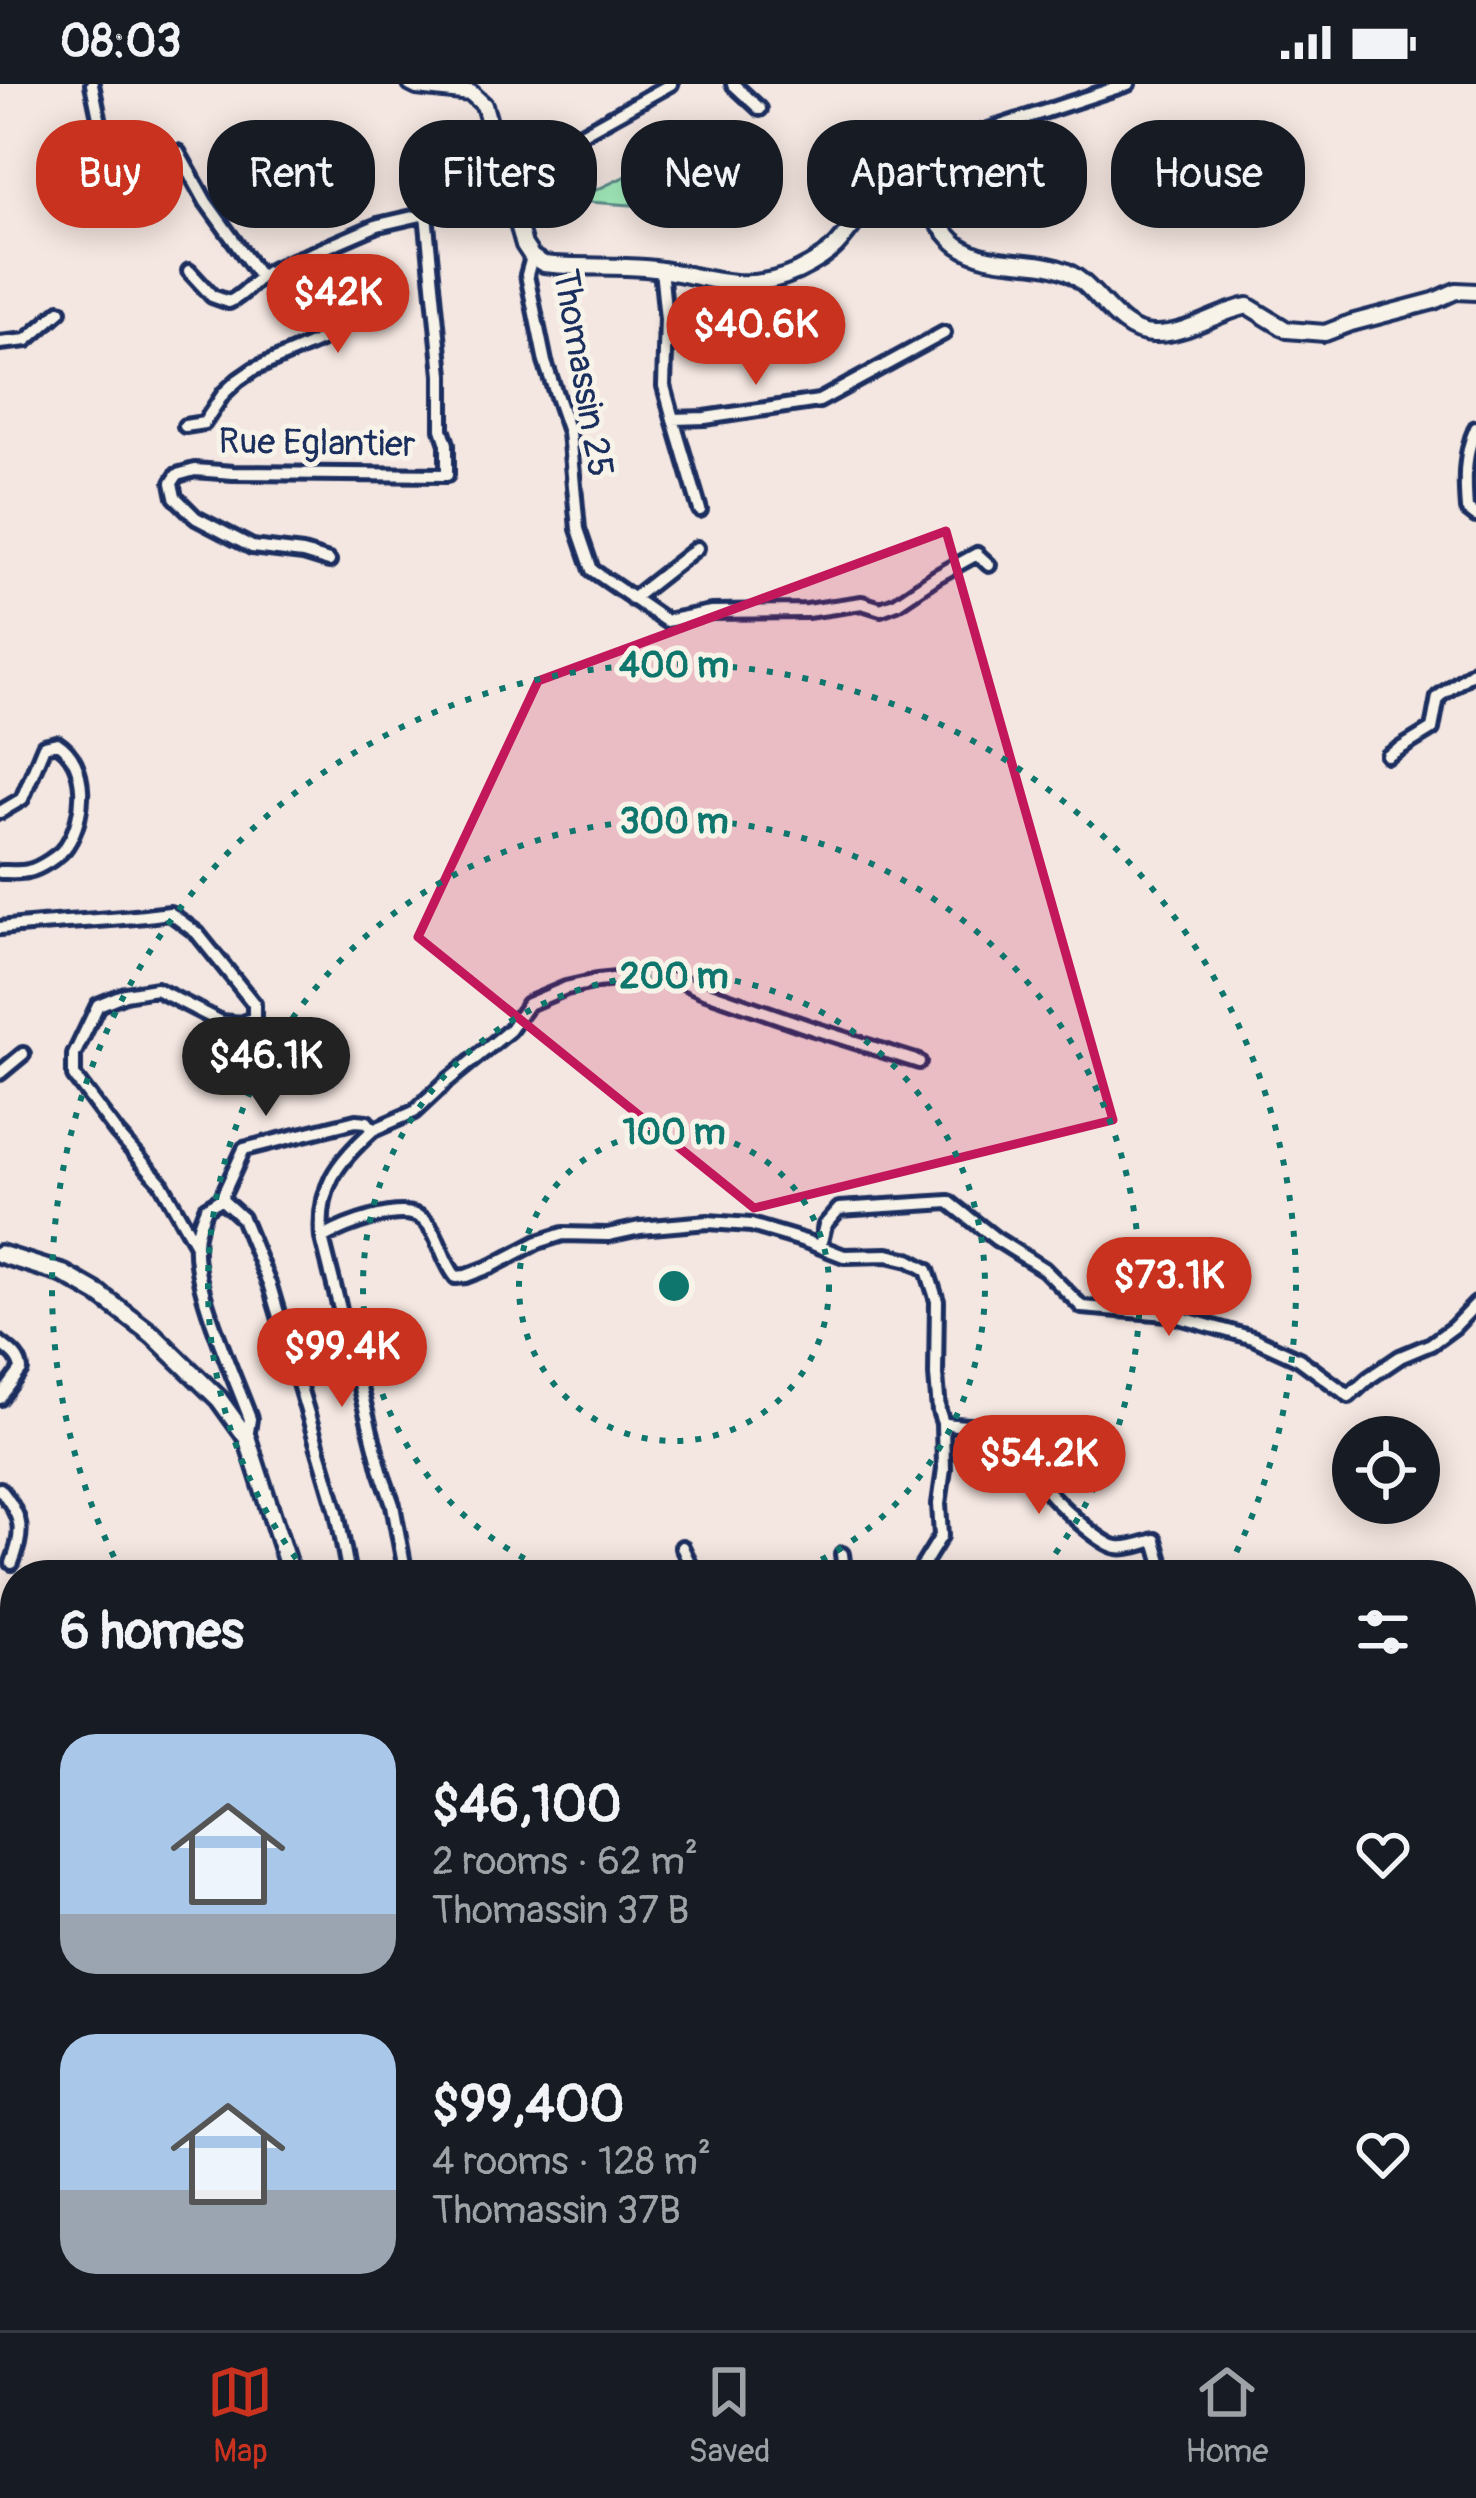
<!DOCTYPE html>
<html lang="en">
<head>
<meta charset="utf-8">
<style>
  body { margin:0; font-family:Pangolin,sans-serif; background:#242831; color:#f1f3f6; height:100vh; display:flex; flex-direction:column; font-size:45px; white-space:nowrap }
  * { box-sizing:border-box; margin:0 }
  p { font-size:39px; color:#9ea1a6 }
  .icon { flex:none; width:66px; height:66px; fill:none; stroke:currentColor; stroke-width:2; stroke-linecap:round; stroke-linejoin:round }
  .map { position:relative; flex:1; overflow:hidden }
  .details { position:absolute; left:0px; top:1476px; width:1476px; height:771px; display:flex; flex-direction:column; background:#171b24; border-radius:48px 48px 0 0; box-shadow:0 6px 30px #0003 }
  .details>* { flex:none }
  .top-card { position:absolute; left:36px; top:36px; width:1404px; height:108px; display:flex; gap:24px }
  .buttons { position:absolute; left:1332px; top:1332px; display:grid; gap:24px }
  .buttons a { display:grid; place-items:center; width:108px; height:108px; border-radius:50%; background:#171b24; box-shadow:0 6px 30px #0003; font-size:60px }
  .price { position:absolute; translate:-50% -102px; padding:0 27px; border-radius:42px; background:#c8321e; color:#fff; font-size:39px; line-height:78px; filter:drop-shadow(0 3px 6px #0008) }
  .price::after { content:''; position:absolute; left:50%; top:72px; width:36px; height:27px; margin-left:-18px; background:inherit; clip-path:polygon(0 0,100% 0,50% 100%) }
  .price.active { background:#222; color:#fff }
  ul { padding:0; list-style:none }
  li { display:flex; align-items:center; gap:36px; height:300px; padding:0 60px }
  li span { display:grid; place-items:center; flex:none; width:336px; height:240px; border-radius:36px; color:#555 }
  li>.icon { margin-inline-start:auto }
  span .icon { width:144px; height:144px; fill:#fffc; stroke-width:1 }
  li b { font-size:51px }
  h2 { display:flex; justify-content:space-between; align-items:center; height:144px; padding:0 60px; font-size:51px }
  .pill { padding:0 42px; border-radius:48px; background:#171b24; box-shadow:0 6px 30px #0003; font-size:42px; line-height:108px }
  .pill.active { background:#c8321e; color:#fff }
  .status { display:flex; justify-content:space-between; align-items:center; height:84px; padding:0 60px; background:#171b24; direction:ltr }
  .status svg { height:33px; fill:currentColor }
  .dock { display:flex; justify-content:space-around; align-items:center; height:168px; border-top:3px solid #363941; background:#171b24; font-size:33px; color:#9ea1a6 }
  .dock a { display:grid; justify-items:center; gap:6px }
  .dock .active { color:#c8321e }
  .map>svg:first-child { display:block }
</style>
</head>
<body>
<div class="status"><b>08:03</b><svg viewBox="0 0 49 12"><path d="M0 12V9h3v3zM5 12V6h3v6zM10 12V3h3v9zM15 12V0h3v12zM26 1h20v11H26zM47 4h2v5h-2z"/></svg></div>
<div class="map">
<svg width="1476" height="2246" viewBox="0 0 1476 2246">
  <rect width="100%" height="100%" fill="#f4e6e0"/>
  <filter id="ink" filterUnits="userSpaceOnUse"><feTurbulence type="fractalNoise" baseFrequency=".00833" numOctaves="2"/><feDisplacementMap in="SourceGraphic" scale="24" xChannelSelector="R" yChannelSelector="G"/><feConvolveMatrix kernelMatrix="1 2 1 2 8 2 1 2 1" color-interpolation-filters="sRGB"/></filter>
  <g filter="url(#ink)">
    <!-- green -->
    <path fill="#a3edbc" stroke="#5f8e8d" stroke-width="3" d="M626,92L632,121L573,117Z"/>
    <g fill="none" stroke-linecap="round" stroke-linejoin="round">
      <defs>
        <path id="minor" d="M92,0L109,82
          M733,0L760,25
          M178,68L206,118L260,193
          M904,109L921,85L976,50L1128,0
          M532,173L527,191L545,278L569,348L578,445L592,486L666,537L711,528L807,527L862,519L881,525L897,519L937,492L977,470L989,481
          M661,185L666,235L664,302L673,335L705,334L819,317L944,249
          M189,187L212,212L229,218C243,212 250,201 262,192C279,180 301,174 320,166
          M0,259L27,256L60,227
          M673,335L700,426
          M185,342L204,339L224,309L238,296L254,285L321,256C341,222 336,199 320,166L378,141L426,130
          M1476,344C1464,370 1465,397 1467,425L1476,432
          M329,477L303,469L252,463L196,434L175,413L172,399L177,391L195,386L233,389L447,391V360L442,345V291L426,130L504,93L671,0
          M632,515L697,464
          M1388,672L1432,645L1438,613L1476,586
          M0,728L22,715L44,662L57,659C89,679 86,732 67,761C61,771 39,785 28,787C20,789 9,788 0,788
          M0,844C57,837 113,837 170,829L197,849L254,920V933L242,940L221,938L156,905L125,910L98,921L74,971V992L117,1049L161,1099L196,1161
          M0,989L23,970
          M373,1046C336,1079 318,1103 322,1154C343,1142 402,1118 423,1135C439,1148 441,1175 456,1193L466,1192L492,1182L538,1158L563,1150L608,1151L640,1144L708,1138L751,1141L805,1157L844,1172L888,1171L909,1176L927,1186L937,1217L936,1291L939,1327L943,1339L944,1385L939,1420L941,1452L917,1491
          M221,1115L242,1134L270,1202L337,1428L349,1491
          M322,1154L381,1387L393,1421L406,1491
          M820,1162L825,1141L839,1125L949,1118L996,1155L1044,1185L1082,1223L1168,1230L1253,1254L1299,1275L1349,1312L1369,1294L1400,1273L1431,1260L1454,1243L1476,1220
          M0,1259C10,1267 20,1273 21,1286L0,1314
          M943,1339C967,1345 995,1338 1017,1353C1033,1364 1030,1379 1038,1394C1047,1411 1099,1460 1117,1463C1129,1465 1144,1459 1155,1456L1165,1491
          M247,1354L250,1335C234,1291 193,1204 196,1161C196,1148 201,1136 206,1124L221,1115L244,1065L356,1037L367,1038L373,1046L414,1028L446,998L510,946L528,920L566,904L597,897L626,894L677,895L701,906L814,945L919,978
          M0,1405C22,1432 25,1446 12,1479
          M682,1463L695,1491
          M841,1491L844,1486L842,1470
          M0,1834L15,1863
          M125,2232L137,2246
          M561,2232L570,2246
          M901,2232L908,2246
          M1098,2246L1111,2235L1131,2238L1144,2246
          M1287,2246L1296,2240L1306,2246"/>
        <path id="tertiary" d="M411,0L417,3L471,9L484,21L524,161L532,173L544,180C577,184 612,181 645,184C703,189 740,214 798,187C810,181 826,172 836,162C852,146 871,109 897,109C925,109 938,147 958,161C990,184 1031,173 1065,187C1098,201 1114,248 1152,250C1185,252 1216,228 1248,222L1287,246L1325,249L1351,239L1434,217L1456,207L1476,208"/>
        <path id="secondary" d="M0,1170L64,1190L99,1210L153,1251L219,1315L247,1354L291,1491
          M658,2232L680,2246"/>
      </defs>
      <!-- minor casing -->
      <use href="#minor" stroke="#1b2f5e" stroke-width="20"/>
      <!-- tertiary casing -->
      <use href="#tertiary" stroke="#1b2f5e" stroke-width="22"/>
      <!-- secondary casing -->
      <use href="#secondary" stroke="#1b2f5e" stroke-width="24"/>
      <!-- minor -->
      <use href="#minor" stroke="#f7f3e8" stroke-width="10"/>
      <!-- tertiary -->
      <use href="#tertiary" stroke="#f7f3e8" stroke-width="14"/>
      <!-- secondary -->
      <use href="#secondary" stroke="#f7f3e8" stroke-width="15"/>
    </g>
  </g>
  <!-- marked area -->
  <path fill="#c2185b" fill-opacity="0.2" stroke="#c2185b" stroke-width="9" stroke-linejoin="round" d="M946,447L1113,1036L754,1124L418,853L538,597Z"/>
  <!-- distance rings -->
  <g fill="none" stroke="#0f766e" stroke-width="6" stroke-dasharray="6 12">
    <circle cx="674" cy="1202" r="155"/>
    <path d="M557 1490A311 311 0 1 1 791 1490"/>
    <path d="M307 1489A466 466 0 1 1 1041 1489"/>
    <path d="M122 1489A622 622 0 1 1 1226 1489"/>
  </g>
  <g text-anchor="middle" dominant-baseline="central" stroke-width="10" stroke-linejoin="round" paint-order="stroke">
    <!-- street labels -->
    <g font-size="36" fill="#1b2f5e" stroke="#f7f3e8">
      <text transform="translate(583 289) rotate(80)">Thomassin 25</text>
      <text transform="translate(317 359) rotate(1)">Rue Eglantier</text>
    </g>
  </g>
  <circle cx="674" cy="1202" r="18" fill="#0f766e" stroke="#f7f3e8" stroke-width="6"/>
  <g font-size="36" text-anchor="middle" font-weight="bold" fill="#0f766e" stroke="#f7f3e8" stroke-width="10" stroke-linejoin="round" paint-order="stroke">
    <text x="674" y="593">400 m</text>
    <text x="674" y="749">300 m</text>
    <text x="674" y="904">200 m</text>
    <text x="674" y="1060">100 m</text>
  </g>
</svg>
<div class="buttons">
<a><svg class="icon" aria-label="locate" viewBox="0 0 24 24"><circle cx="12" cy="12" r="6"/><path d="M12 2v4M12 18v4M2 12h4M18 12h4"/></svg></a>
</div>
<b class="price" style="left:338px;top:272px">$42K</b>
<b class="price" style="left:756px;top:304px">$40.6K</b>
<b class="price active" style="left:266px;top:1035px">$46.1K</b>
<b class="price" style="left:1169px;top:1255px">$73.1K</b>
<b class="price" style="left:342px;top:1326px">$99.4K</b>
<b class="price" style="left:1039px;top:1433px">$54.2K</b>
<div class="top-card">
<a class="pill active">Buy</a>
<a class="pill">Rent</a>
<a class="pill">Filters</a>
<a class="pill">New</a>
<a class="pill">Apartment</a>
<a class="pill">House</a>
</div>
<section class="details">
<h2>6 homes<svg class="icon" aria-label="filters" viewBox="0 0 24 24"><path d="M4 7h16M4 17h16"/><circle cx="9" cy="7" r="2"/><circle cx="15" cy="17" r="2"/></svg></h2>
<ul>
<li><span style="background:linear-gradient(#a9c7e8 75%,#9aa5b1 0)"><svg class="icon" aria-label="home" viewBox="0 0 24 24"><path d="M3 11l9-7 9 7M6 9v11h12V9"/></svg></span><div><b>$46,100</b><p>2 rooms · 62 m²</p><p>Thomassin 37 B</p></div><svg class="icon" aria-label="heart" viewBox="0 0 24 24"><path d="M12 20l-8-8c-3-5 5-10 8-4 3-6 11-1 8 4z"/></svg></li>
<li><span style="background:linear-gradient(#a9c7e8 65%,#9aa5b1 0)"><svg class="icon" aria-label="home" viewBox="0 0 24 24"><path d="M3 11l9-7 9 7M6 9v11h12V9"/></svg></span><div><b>$99,400</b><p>4 rooms · 128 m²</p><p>Thomassin 37B</p></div><svg class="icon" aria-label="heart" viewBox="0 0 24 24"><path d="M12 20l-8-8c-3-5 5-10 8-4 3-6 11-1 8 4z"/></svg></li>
</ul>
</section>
</div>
<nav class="dock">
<a class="active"><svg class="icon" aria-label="map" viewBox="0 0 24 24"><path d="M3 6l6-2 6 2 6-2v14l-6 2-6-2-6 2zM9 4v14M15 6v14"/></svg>Map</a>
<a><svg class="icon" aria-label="saved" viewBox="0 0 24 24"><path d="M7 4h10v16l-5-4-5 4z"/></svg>Saved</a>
<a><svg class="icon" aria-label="home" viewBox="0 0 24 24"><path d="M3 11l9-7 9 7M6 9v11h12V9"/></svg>Home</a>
</nav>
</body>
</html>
